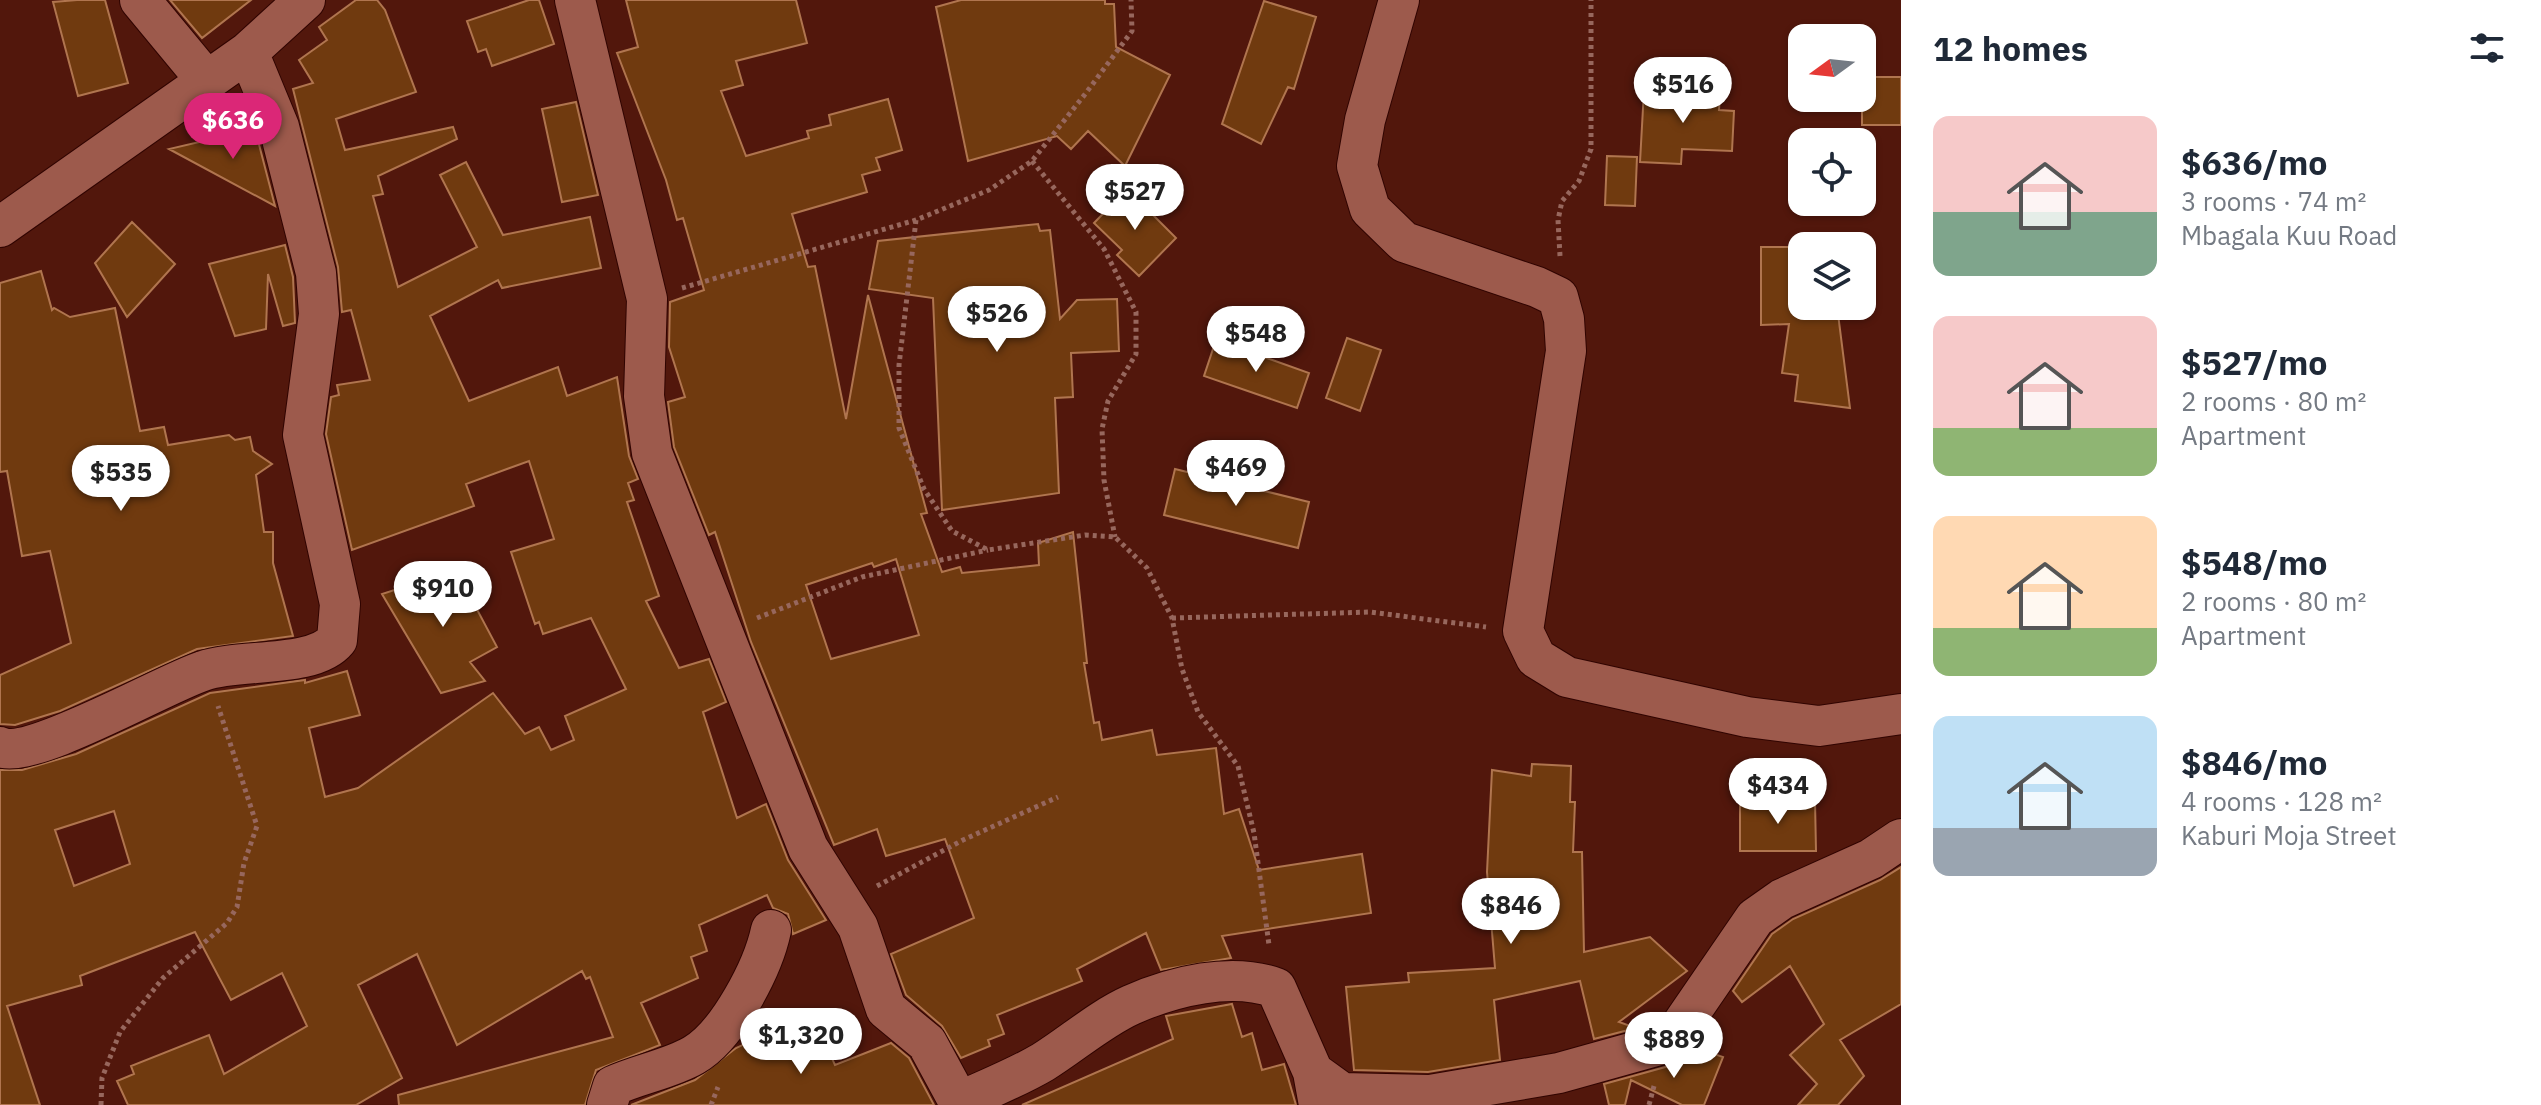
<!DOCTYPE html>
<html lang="en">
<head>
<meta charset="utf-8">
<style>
  body { margin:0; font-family:"IBM Plex Sans",sans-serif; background:#f6f6f7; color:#1f2937; height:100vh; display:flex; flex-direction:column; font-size:30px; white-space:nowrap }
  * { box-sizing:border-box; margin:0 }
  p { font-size:26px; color:#747a83 }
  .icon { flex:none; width:44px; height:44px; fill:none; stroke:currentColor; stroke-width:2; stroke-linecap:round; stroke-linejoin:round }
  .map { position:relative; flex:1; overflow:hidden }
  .drawer { display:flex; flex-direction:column; background:#fff; width:640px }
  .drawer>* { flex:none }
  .needle { width:52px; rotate:255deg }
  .controls { position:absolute; left:1788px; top:24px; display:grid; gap:16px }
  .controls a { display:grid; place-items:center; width:88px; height:88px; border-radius:16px; background:#fff; box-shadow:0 2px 6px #0004; font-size:40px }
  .price { position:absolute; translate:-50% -68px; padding:0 18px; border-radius:28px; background:#fff; color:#222; font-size:26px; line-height:52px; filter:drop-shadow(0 2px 4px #0008) }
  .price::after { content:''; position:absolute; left:50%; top:48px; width:24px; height:18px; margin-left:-12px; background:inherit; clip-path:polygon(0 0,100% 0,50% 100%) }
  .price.selected { background:#db2777; color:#fff }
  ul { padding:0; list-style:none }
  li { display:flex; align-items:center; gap:24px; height:200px; padding:0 32px }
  li span { display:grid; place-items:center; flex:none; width:224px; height:160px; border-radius:16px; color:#555 }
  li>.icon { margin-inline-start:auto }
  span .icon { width:96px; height:96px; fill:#fffc; stroke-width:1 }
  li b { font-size:34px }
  h2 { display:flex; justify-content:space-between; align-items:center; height:96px; padding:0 32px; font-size:34px }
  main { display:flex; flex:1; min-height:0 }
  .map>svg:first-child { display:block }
</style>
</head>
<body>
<main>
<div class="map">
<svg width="1901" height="1105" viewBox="0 0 1901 1105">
  <rect width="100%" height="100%" fill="#52170c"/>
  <!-- building -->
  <path fill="#703a0f" stroke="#b0754f" stroke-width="2" fill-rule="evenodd" d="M77,0H105L128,83L78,96L53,2Z
    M170,0H251L202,38Z
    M356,0H377L385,10L416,92L336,119L345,150L453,127L457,139L378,176L383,194L373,196L398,287L477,247L440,175L466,162L503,235L590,217L601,268L502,288L498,280L430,316L469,401L558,367L567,396L617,377L629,456L638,479L628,483L634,500L627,502L659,596L646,601L679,668L709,659L726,702L703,712L737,818L766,804L788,860L826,920L793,934L788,914L773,908L767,895L699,925L707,951L691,957L698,978L641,1003L660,1045L596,1070L585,1105H399L398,1095L613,1037L590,977L586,979L582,971L457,1045L417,954L358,985L402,1078L356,1105H128L117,1081L134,1074L131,1066L209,1035L224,1074L307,1026L282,973L231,1000L195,932L80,976L82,985L7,1006L40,1105H0V770H22L76,754L210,693L305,680V683L347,671L360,715L309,728L325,797L358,788L493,693L525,734L539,727L551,750L574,740L565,716L626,689L591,618L543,634L539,622L535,624L511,552L554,539L529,461L466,484L474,506L352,550L326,434L331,397L339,395L337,385L370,380L351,310L342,312L338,267L293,89L313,83L299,60L327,40L319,27ZM114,811L130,864L74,886L55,830Z
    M529,0H539L554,44L492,66L486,49L478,52L467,21Z
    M626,0H796L807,43L736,61L743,85L721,91L746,156L809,138L807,131L831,125L829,115L888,99L902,150L876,158L880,170L862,175L867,192L792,214L808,267L815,266L846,419L868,295L927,513L921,514L942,572L960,567L962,573L1039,565L1038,543L1073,532L1087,663H1084L1094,723L1099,722L1102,740L1152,730L1157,755L1216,748L1224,814L1239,809L1259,870L1362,854L1371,913L1222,936L1231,958L1161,970L1146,933L1077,969L1082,981L997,1015L1004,1034L988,1040L990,1046L961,1058L942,1026L906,995L891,954L974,918L945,839L886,856L877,829L834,845L751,642L715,532L709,535L674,447L668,402L685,397L669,347L670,302L704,290L683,218L677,220L666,180L617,53L638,47ZM896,559L919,635L831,659L806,585L872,563L874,567Z
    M961,0H1105V4H1114L1116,47L1170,75L1125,166L1088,131L1071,149L1057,136L968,161L936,7Z
    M1264,1L1316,17L1294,89L1288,87L1261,144L1222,124Z
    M1862,77H1901V125H1862Z
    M1644,90L1720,94L1719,110L1734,111L1732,151L1682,149L1681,164L1640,162Z
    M576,102L598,195L562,202L542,109Z
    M255,129L275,206L169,149Z
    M1607,156L1637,157L1635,206L1605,205Z
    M1127,189L1176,238L1139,276L1117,255L1122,250L1094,223Z
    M132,222L175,264L127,317L95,263Z
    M1038,224L1040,231L1050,230L1060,319L1077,300L1117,299L1119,351L1071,353L1073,397L1055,398L1059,493L942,510L933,298L869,289L878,241Z
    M285,245L293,277L295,323L283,326L268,274L266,329L235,336L209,264Z
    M1761,247H1802V306H1837L1850,408L1795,401L1798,375L1782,373L1789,324L1761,325Z
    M41,271L52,310L54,308L70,317L115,308L140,431L164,427L168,445L229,435L235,440L250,437L253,451L272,464L256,475L264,532H273V563L293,636L197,649L60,711L15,725L0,724V675L71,643L50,551L22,556L7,471L0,472V283Z
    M1347,338L1381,350L1360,411L1326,398Z
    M1216,340L1309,373L1297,408L1204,376Z
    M1175,469L1309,502L1298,548L1164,515Z
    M456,570L497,647L470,662L485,681L441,693L382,594Z
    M1532,764L1571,766L1570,802H1575L1573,852H1582L1584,952L1650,937L1687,971L1619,1022L1636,1028L1594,1039L1580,981L1494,1000L1500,1060L1428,1072L1354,1070L1346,987L1409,982L1408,973L1495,968L1487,872L1492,770L1531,776Z
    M1815,801L1816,851H1740V802Z
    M1901,867V1004L1840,1040L1864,1076L1838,1105H1798L1817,1084L1790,1055L1824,1024L1790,966L1742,1002L1733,991L1772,934L1793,919L1880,880Z
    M1232,1004L1242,1037L1252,1033L1262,1070L1284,1064L1296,1105H1022L1173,1039L1166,1016Z
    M805,1016L812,1031L818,1028L835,1065L891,1043L909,1058L934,1105H631L695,1080L736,1048Z
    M1694,1047L1723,1057L1704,1105H1682L1631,1080L1625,1105H1609L1604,1084L1676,1064Z"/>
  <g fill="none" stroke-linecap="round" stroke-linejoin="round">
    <defs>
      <path id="minor" d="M140,0L207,81
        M575,0L647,299L644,396L652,453L808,848L858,927L886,1009L927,1043L959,1102C987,1089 1016,1078 1043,1062C1072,1044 1100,1019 1131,1005C1174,986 1231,972 1276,988L1313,1072L1319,1105
        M1399,0L1365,120L1357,166L1370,209L1404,242L1537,287L1558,297L1564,319L1566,351L1523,631L1536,658L1567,677L1747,717L1819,726L1901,714
        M0,227L248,52L305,0
        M0,747C33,760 163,684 203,671C239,658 313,669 337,640L340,604L303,435L319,314L316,273L279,127L248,52
        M1313,1072L1342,1093L1430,1095L1559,1073L1670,1042L1755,918L1782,899L1871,859L1901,839
        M607,1105L613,1086C639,1074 670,1069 694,1055C728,1035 763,968 771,930"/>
    </defs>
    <!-- minor casing -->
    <use href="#minor" stroke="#300400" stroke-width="42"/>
    <!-- path -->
    <path stroke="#97675d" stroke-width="5" stroke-dasharray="4 4" stroke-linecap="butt" d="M1032,161L1104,249L1136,312V354L1108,401L1102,429L1104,480L1115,537
      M916,220L899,365V428L924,489L952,531L988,550L1085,535L1115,537L1147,568L1172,618L1182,669L1198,712L1238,766L1254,833L1269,945
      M1560,256L1558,220L1562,201L1579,181L1591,149V0
      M682,288L916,220L989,190L1032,161L1086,93L1132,31L1131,0
      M757,618L862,577L988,550
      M1172,618L1370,612L1486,627
      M877,886L963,840L1058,797
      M101,1105L102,1078L120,1032L163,978L227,923L237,907L244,863L257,826L218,706
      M711,1105L718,1087
      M1649,1105L1654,1086"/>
    <!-- minor -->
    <use href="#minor" stroke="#9d5a4c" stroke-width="40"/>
  </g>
</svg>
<div class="controls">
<a><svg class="needle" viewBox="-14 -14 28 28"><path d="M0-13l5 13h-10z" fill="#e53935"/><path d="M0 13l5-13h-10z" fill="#747a83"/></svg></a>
<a><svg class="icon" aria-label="locate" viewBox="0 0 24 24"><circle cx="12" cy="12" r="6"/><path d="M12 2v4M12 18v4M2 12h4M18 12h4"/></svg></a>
<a><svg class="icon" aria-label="layers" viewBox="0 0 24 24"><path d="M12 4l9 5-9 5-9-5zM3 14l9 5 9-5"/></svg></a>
</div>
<b class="price" style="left:1683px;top:125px">$516</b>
<b class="price selected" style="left:233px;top:161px">$636</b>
<b class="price" style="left:1135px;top:232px">$527</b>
<b class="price" style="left:997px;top:354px">$526</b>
<b class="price" style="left:1256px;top:374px">$548</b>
<b class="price" style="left:1236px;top:508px">$469</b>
<b class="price" style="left:121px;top:513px">$535</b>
<b class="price" style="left:443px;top:629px">$910</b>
<b class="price" style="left:1778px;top:826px">$434</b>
<b class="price" style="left:1511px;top:946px">$846</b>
<b class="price" style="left:801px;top:1076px">$1,320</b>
<b class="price" style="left:1674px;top:1080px">$889</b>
</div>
<section class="drawer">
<h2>12 homes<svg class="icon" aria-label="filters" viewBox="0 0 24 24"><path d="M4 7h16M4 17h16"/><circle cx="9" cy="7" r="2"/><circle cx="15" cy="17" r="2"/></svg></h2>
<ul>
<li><span style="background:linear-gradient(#f6c9c9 60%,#7fa58c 0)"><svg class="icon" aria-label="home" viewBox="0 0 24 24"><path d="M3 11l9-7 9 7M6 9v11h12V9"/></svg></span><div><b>$636/mo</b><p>3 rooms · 74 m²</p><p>Mbagala Kuu Road</p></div></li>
<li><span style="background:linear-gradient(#f6c9c9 70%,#8fb573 0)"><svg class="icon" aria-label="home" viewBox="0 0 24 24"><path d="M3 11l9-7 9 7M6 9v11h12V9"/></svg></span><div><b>$527/mo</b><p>2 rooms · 80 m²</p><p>Apartment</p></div></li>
<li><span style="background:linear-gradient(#ffd9b3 70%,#8fb573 0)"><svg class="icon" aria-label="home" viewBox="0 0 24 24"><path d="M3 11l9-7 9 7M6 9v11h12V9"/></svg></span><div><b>$548/mo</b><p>2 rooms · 80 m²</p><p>Apartment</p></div></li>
<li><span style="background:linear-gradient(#bfe0f5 70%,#9aa5b1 0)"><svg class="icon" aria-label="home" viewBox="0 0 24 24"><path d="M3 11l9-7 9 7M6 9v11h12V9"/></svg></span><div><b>$846/mo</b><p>4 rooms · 128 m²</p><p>Kaburi Moja Street</p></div></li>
</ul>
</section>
</main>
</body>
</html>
